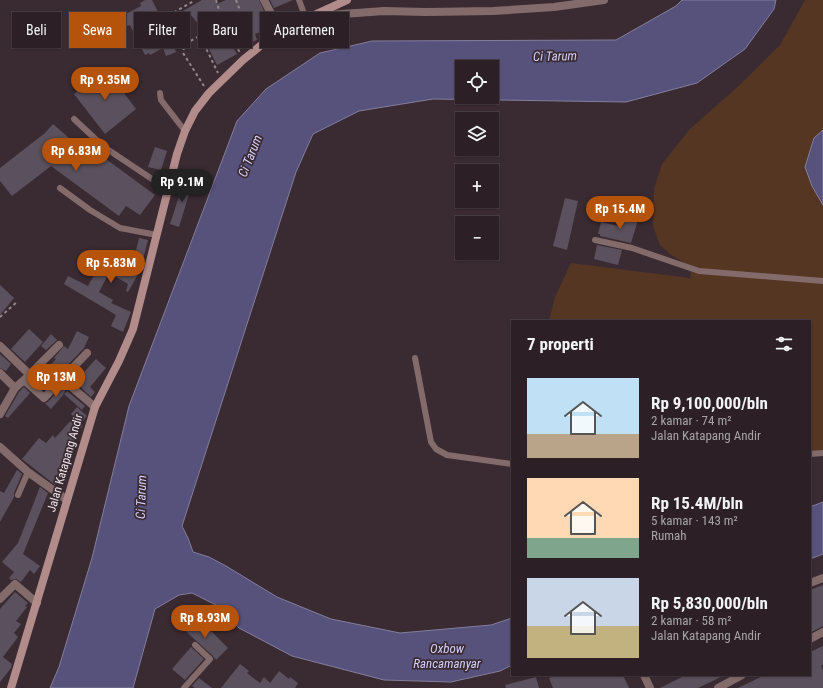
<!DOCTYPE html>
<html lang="id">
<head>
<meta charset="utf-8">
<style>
  body { margin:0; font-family:"Roboto Condensed",sans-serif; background:#382d32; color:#f1f3f6; height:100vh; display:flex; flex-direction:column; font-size:15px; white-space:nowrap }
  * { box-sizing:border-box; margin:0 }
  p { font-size:13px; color:#a6a3a7 }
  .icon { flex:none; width:22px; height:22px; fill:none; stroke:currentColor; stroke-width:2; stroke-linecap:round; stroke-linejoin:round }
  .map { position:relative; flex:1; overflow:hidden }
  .panel { position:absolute; left:511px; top:320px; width:300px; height:356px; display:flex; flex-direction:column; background:#2c2026; border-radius:0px; box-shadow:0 1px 3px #0004,0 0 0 1px #483e43 }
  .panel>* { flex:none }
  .guide { position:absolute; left:12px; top:12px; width:380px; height:36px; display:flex; gap:8px }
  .buttons { position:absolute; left:455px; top:60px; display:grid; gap:8px }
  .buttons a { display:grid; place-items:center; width:44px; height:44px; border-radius:0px; background:#2c2026; box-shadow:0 1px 3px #0004,0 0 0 1px #483e43; font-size:20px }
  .price { position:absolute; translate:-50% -34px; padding:0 9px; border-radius:14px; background:#b45309; color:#fff; font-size:13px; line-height:26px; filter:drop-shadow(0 1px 2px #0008) }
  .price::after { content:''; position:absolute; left:50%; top:24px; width:12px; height:9px; margin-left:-6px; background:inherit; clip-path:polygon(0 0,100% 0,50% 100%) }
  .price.selected { background:#222; color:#fff }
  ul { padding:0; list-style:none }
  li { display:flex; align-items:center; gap:12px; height:100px; padding:0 16px }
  li span { display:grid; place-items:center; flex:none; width:112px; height:80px; border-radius:0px; color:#555 }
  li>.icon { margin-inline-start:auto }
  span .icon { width:48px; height:48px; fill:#fffc; stroke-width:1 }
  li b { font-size:17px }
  h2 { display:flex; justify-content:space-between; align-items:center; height:48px; padding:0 16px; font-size:17px }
  .tag { padding:0 14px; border-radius:0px; background:#2c2026; box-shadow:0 1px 3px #0004,0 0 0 1px #483e43; font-size:14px; line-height:36px }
  .tag.selected { background:#b45309; color:#fff }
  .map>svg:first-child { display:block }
</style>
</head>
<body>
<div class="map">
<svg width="823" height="688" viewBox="0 0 823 688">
  <rect width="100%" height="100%" fill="#3a2b32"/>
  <!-- green -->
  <path fill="#553622" d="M805,0H823V452L810,453V321H549L555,297L571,263L690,278L691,272L689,267L685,263L670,254L660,245L653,226L654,189L662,164L690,129L743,82L780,45Z"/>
  <!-- water -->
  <path fill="#56527c" stroke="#847e9d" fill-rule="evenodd" d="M682,0H776L774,9L745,49L697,83L626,102L433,99L359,111L313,134L296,172L182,526L188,538L193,552L209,557L226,566L277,597L331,619L400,633L491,625L512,618V665L500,671L451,682L384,680L292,656L239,628L216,605L192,593L179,595L155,609L133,688H50L59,667L92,558L129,406L237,121L266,89L320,53L372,41L616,40L676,6ZM462,67H492V97H462Z
    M823,130V205L812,186L805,167L814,138Z
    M823,502V554L810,559V507Z"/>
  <!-- building -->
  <path fill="#5b515e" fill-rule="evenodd" d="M145,0H152L168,32L181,26L189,41L175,49L176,52L166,56L163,48L150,55L149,53L145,55L130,25L127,26L122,16L141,6L140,3Z
    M202,0H215L217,4L226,0H259L269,22L261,26L263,31L255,34L257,40L234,49L237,54L217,65L206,43L211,40L191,15L181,22L176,15ZM225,12L233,31L219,37L210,20Z
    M270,0H293L274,8Z
    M347,19L349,28L332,31L331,29L300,43L297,35L313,28V26L328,21Z
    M106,69L136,109L105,134L74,94Z
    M53,124L77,145L80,140L155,195L140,215L126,206L119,216L51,166L12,196L0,181V168L45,133Z
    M155,147L167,151L161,170L148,167Z
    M185,178L193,181L179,227L170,224Z
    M565,198L578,201L567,250L553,246Z
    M621,215L638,220L631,243L600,236V234H598L601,222L618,226Z
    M139,238L148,240L140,271L128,292L126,291L128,284L109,273L99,292L113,300L111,303L131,312L123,332L111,326L116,315L64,284L68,276L88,286L105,256L131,271Z
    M597,245L622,250L618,265L594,259Z
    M0,285L14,298L0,315Z
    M29,329L43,342L25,362L11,349Z
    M77,331L89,337L84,348L44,390L32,380L40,372L42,374L56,359L54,358L64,346L68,349Z
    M51,334L57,340L46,350L41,346Z
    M0,354L11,364L6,371L0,368Z
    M96,359L106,368L90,387L95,392L91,397L75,382Z
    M24,387L30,393L8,418L5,416L19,392Z
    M62,387L66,389L63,395L51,409L45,403L48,402Z
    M67,391L85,406L82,410L64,394Z
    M77,407L87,416L80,424L83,426L74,436L76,438L67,448L68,449L64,454L70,460L62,470L66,473L55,485L22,459L39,438L46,443L53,435L55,438L74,417L71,414Z
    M17,470L22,474L14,493V497L0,522V491L4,493Z
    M40,487L48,493L23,554L40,566L34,574L30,570L21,582L16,579L11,580L9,578L14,572L2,562L18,543Z
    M823,585V626L810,633V590Z
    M15,592L28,603L25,606L27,607L16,621L21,624L14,633L18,637L3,657L12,664L11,668L0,682V609Z
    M189,617L205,633L209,629L228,648L216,660L213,656L180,626Z
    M823,646V665L821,666L823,670V688H738L765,675H810V652Z
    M191,647L204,659L185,680L172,669Z
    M240,664L249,671L247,673L260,683L264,677L270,683L279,671L289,679L290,677L298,683L295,688H221Z
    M556,675H623L629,688H553L549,678Z
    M686,675H725L698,688H660Z
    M536,677L539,688H506L505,685Z
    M199,678L212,688H195L192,686Z"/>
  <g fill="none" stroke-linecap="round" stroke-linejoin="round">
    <!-- path -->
    <path stroke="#93878c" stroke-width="2" stroke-dasharray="3 3" stroke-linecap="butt" d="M216,0L221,16L240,53
      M236,0L252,41
      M172,13L190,41
      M153,24L194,1
      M204,86L183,53C183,45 191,40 198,37L201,38L218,73
      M0,317L17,302"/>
    <!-- lane -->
    <path stroke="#836b6b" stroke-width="6" d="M299,0L306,19
      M160,93L161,100L185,131
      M74,119L104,147L155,181L169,188
      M60,188L90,210L120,228L157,235
      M595,240L632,248L699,271L823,281
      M415,358L431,442L436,449L447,455L512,464
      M810,454L823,453
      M18,495L28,472
      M184,688L210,659L195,645"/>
    <!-- street -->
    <path stroke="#836b6b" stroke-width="8" d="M264,0L281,33
      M315,16L384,11L426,12L493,11L554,7L604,0
      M0,346L29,374
      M0,373L15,388
      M62,379L95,407
      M24,380L59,345
      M0,414L15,388L24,380L44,398L87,353
      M0,447L28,472L67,500
      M810,583L823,578
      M0,599L15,584L37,603
      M810,639L823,632
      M644,675L650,688
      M718,688L742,675"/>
    <!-- secondary -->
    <path stroke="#b28c8b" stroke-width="8" d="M11,688L95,407L119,361L133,329L177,154L185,131L195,111L209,93L243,60L265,42L297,23L347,0"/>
  </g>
  <g text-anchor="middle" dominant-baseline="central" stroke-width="3.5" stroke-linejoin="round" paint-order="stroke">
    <!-- street labels -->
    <g font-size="12" fill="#efe5e9" stroke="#3a2b32">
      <text transform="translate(65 463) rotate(-74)">Jalan Katapang Andir</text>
    </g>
    <!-- water labels -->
    <g font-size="13" font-style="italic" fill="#d2cff9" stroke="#3a2b32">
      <text transform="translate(555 56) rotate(-1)">Ci Tarum</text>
      <text transform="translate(250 156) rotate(-68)">Ci Tarum</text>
      <text transform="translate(141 497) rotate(-88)">Ci Tarum</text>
      <text x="447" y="648">Oxbow<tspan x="447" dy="15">Rancamanyar</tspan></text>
    </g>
  </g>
</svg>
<div class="buttons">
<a><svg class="icon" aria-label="locate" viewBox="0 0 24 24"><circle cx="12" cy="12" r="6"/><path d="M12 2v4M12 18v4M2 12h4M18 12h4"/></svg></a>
<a><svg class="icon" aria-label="layers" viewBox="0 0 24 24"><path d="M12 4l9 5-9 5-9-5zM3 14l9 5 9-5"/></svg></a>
<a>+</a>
<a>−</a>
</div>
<b class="price" style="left:105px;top:101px">Rp 9.35M</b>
<b class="price" style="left:76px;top:172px">Rp 6.83M</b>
<b class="price selected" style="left:182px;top:203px">Rp 9.1M</b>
<b class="price" style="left:620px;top:230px">Rp 15.4M</b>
<b class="price" style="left:111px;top:284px">Rp 5.83M</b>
<b class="price" style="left:56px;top:398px">Rp 13M</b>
<b class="price" style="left:205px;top:639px">Rp 8.93M</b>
<div class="guide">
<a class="tag">Beli</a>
<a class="tag selected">Sewa</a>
<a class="tag">Filter</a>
<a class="tag">Baru</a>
<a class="tag">Apartemen</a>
</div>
<section class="panel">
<h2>7 properti<svg class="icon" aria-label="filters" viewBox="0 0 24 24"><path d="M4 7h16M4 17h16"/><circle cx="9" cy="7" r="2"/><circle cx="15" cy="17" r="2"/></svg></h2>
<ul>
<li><span style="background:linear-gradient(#bfe0f5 70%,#b9a48a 0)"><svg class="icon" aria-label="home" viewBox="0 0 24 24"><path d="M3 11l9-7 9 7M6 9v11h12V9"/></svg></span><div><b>Rp 9,100,000/bln</b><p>2 kamar · 74 m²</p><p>Jalan Katapang Andir</p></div></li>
<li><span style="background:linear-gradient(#ffd9b3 75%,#7fa58c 0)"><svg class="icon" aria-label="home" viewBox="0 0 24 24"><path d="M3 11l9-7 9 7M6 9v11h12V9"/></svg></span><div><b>Rp 15.4M/bln</b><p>5 kamar · 143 m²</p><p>Rumah</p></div></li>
<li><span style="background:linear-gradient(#c9d6e8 60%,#c2b280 0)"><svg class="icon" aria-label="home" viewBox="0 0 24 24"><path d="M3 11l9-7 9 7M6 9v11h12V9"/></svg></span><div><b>Rp 5,830,000/bln</b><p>2 kamar · 58 m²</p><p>Jalan Katapang Andir</p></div></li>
</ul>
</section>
</div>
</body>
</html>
